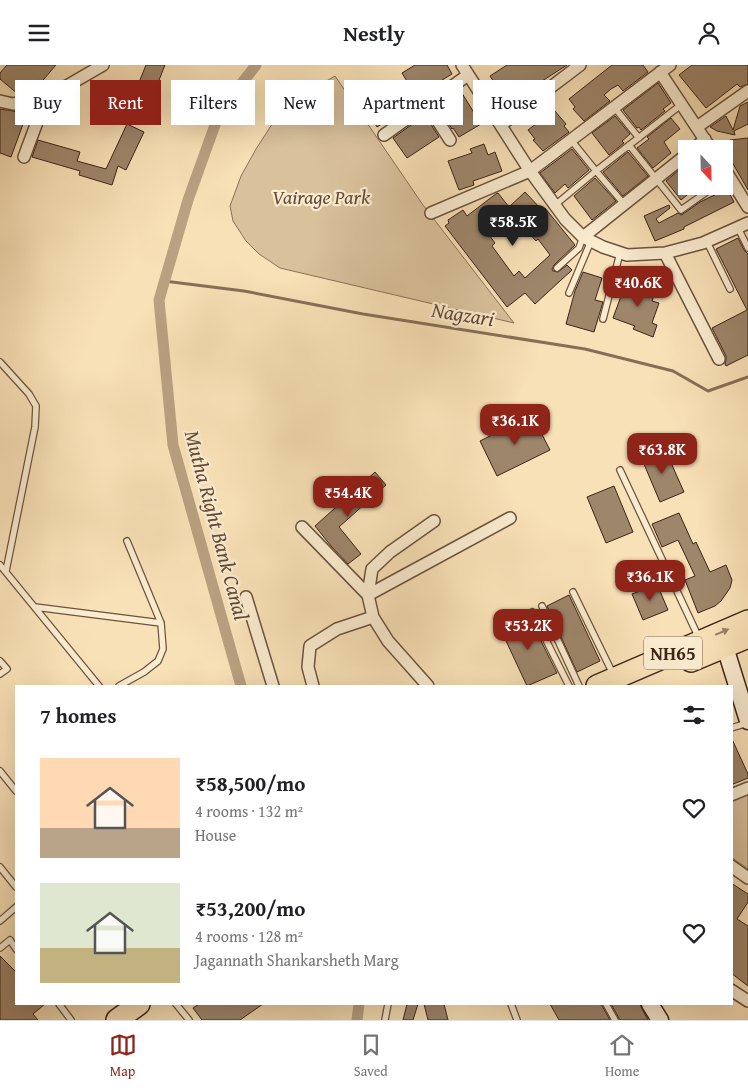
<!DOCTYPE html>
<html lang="en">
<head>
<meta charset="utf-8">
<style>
  body { margin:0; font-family:"Gentium Book Plus",serif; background:#f2f2f2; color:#202124; height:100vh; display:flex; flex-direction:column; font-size:19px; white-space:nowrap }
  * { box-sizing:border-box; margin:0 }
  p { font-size:16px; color:#757577 }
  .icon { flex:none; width:28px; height:28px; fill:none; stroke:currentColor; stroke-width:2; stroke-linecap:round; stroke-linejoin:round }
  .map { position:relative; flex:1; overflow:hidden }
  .details { position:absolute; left:15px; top:620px; width:718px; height:320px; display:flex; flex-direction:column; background:#fff; border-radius:0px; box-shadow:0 5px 20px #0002 }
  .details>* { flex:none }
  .top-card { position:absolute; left:15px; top:15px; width:719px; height:45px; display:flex; gap:10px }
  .needle { width:32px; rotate:158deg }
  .buttons { position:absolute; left:678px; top:75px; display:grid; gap:10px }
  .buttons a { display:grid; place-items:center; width:55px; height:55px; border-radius:0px; background:#fff; box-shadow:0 5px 20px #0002; font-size:25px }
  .price { position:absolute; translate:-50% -42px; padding:0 11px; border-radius:10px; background:#8f2418; color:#fff; font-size:16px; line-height:32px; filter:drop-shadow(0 1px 2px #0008) }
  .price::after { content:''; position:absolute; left:50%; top:30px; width:15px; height:11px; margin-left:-8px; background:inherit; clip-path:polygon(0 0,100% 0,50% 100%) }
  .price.on { background:#222; color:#fff }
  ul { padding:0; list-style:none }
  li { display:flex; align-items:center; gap:15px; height:125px; padding:0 25px }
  li span { display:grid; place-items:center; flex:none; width:140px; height:100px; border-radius:0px; color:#555 }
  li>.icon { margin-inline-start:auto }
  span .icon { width:60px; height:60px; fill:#fffc; stroke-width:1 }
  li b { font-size:21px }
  h2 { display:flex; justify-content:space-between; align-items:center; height:60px; padding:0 25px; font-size:21px }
  .tag { padding:0 18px; border-radius:0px; background:#fff; box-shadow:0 5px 20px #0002; font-size:18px; line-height:45px }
  .tag.on { background:#8f2418; color:#fff }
  header { display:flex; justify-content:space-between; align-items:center; height:65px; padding:0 25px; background:#fff; font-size:22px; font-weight:700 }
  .dock { display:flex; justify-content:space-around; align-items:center; height:70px; border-top:1px solid #e0e0e0; background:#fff; font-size:14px; color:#757577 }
  .dock a { display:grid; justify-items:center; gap:2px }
  .dock .on { color:#8f2418 }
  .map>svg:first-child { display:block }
</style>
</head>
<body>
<header><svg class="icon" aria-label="menu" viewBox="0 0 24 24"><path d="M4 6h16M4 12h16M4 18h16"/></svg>Nestly<svg class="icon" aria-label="person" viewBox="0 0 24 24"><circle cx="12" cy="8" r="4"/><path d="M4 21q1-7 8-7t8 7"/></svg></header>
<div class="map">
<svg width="748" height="955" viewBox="0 0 748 955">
  <rect width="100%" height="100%" fill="#f9e1b7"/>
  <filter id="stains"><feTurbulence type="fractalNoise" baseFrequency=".004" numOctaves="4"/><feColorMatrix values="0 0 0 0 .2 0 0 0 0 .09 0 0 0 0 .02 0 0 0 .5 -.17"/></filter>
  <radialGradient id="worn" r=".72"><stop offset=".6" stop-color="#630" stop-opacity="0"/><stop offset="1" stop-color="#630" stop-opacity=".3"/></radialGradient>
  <!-- park -->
  <path fill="#d9c19c" stroke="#8a725a" d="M335,11L423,140L514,258L280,203L259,189L246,176L233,156L230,141L241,111L256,84L276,53L304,29Z
    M748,729V804L731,792V736Z"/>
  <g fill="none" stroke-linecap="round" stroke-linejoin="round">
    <!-- stream -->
    <path stroke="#876f57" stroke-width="3" d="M164,216L244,226L363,249L585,284L673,306L708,326L748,312"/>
    <!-- canal -->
    <path stroke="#b9a181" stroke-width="11" d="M241,621L173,380L159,235L188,135L220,46L256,0
      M357,955L359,939"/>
  </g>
  <!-- building -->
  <path fill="#9e866b" stroke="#3c2418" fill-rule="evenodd" d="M7,0H56L32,28L19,30L0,14V8Z
    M146,0H165L146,48L129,42Z
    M415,0H447L452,9L416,31L402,8Z
    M507,0H567L508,38L490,11Z
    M612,0H643L648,7L623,26L618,20L611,24L604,30L610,36L584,56L573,44L575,42L569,34Z
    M692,0H748V19L740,22L737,19L706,43L679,10Z
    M658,18L671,38L663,44L665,46L641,65L639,62L637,63L623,45Z
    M385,24L401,47L377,62L362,38Z
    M460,25L481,59L459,72L453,63L452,64L437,41Z
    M748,37V59L734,66L735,70L717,66L710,62L726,51L733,65L740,41Z
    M0,44L13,46L26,51L11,92L0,88Z
    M554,45L566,59L564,61L569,67L543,86L533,75L535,74L528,65Z
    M425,50L439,72L407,93L393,73Z
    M615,51L630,69L622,76L624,78L609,90L592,68Z
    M671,53L680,64L664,77L671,88L653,103L637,83L649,74L647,72Z
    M127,59L144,67L126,105L118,101L112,120L79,110L80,106L32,92L38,75L80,87L77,96L106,104Z
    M748,73V125L728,90L730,75Z
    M484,79L488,90L495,87L502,106L473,116L474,120L459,125L448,96L472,88L470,84Z
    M572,84L589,105L568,123L565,119L555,128L540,108Z
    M628,87L648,111L623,131L603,107Z
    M686,99V121H698L681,135L666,116Z
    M595,113L616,136L592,155L574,131Z
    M727,124L734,137L684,162V164L655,176L644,151L669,140L670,143L656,154L659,158L678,148L681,150L683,149L700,137Z
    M525,127L542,145L545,143L575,180L554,200L552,204L553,206L558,207L567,200L572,205L535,239L525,228L507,242L445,161L449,158L448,155L463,145L467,151L497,128H498L509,142ZM508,154L514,161L519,157L536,176L538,174L550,190L525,213L519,206L514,211L492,181L495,178L489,170Z
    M738,173L744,185L748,189V290L726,301L725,299L726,295V291L712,263L747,245L716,184Z
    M583,207L602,213L595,235L603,237L594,267L566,259L575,226Z
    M631,215L657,224L652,236L659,238L652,258L657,260L653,272L633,264L635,261L613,253L624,223L628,224Z
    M532,350L550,385L497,411L480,376Z
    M664,382L684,427L660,437L641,392Z
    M375,407L386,420L339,462L361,489L348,499L331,481L315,461Z
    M614,421L633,467L606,478L587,432Z
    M679,448L693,479L696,477L710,507L726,500L732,515L730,523L721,536L715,541L698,548L685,515L695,511L678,475L662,482L652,459Z
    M657,519L668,545L643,555L632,529Z
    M569,530L600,596L577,607L547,541Z
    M528,550L557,608L527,621L500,563Z
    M731,672L748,709V713L731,720Z
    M731,818L748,829V837L737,854L748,861V921L731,908Z
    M0,891L16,907V939H45L33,949L38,955H0Z
    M199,939H263L240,955H202L193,943Z
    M407,939H418L413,955H403Z
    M424,939H444L448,955H428Z
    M550,939H601L610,955H559Z
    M611,939H640L642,944L648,955H620Z"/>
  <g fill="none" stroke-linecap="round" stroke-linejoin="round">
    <defs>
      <path id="lane" d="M614,42L639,73
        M571,75L596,106L682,39
        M629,80L681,145L715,121
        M555,140L596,106L624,139
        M738,163L748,183
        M707,177L730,224
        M557,203L579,183L583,172
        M569,228L591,176
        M603,254L620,188
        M0,297L29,329L36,341L35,362L6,506
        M620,405L699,573
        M0,500L99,621
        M573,527L613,609
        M542,541L579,621
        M35,542L161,558
        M532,547L569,621
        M0,596L7,604L0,609
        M119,621L144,607L158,596L163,584L161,558L127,476
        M731,663L748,658
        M0,706L16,726
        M0,802L16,822
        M0,856L16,842
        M0,883L10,875L16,884
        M59,939L71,955
        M176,939L189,955
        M511,939L517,955
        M606,939L615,955
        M385,955L388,939"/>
      <path id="street" d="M462,0L530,106L565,154L583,172L603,182L627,190L665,188L703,178L748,158
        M660,7L711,84
        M392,22L412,50
        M0,36L13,39L46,33L103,0
        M427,39L450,75
        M501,60L580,0
        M697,62L748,26
        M384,70L468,10
        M694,84L705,74
        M24,92L46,33
        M724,103L748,142
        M431,148L530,106L670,0
        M583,172L686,90
        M665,188L719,294
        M302,462L368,530L510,453
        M246,532L273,621
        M313,621L308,602L310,581L337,564L373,552
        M428,621L388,576L373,552L368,530L372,504L390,487L434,456
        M731,730L748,723
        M731,801L748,813
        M731,925L748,936"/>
      <path id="secondary" d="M725,582L748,656
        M650,939L660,955"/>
      <path id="highway" d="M691,596L748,572
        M597,621L748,556
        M117,955L139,939"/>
    </defs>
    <!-- lane casing -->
    <use href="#lane" stroke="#6b5340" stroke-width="8"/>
    <!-- street casing -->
    <use href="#street" stroke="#6b5340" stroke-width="14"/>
    <!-- secondary casing -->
    <use href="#secondary" stroke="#3c2418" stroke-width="19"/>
    <!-- highway casing -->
    <use href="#highway" stroke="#3c2418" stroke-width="24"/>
    <!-- lane -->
    <use href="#lane" stroke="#fbecd0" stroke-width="5.5"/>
    <!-- street -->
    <use href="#street" stroke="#fbecd0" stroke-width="11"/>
    <!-- secondary -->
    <use href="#secondary" stroke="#fbecd0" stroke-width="16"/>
    <!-- highway -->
    <use href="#highway" stroke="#f9e1b7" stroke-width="21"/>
  </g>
  <!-- one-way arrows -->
  <defs><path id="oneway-solid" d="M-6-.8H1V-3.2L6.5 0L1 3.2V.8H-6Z" transform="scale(1.25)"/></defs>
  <use fill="#9a8268" href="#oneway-solid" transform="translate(722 567) rotate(-23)"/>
  <g text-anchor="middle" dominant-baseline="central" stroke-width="4.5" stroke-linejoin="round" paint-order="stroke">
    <!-- shield labels -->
    <rect fill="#fbecd0" stroke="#75604f" stroke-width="1" x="644" y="571.5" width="58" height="33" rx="4"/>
    <g font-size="19" font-weight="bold" fill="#3c2418">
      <text x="673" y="588">NH65</text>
    </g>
    <!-- park labels -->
    <g font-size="20" font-style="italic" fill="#634b39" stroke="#fbecd0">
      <text x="321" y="131">Vairage Park</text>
    </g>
    <!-- water labels -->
    <g font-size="21" font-style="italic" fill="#624a38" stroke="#fbecd0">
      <text transform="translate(463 249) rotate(9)">Nagzari</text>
      <text transform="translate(217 460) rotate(75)">Mutha Right Bank Canal</text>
    </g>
  </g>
  <rect width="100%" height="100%" filter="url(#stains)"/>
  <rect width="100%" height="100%" fill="url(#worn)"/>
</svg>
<div class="buttons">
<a><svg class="needle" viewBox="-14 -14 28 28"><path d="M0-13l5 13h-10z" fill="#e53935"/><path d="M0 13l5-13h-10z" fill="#757577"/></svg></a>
</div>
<b class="price on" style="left:513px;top:182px">₹58.5K</b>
<b class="price" style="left:638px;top:243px">₹40.6K</b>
<b class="price" style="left:515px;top:381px">₹36.1K</b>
<b class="price" style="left:662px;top:410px">₹63.8K</b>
<b class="price" style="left:348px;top:453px">₹54.4K</b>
<b class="price" style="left:650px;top:537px">₹36.1K</b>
<b class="price" style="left:528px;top:586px">₹53.2K</b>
<div class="top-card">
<a class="tag">Buy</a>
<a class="tag on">Rent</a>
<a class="tag">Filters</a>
<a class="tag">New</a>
<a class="tag">Apartment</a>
<a class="tag">House</a>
</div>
<section class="details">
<h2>7 homes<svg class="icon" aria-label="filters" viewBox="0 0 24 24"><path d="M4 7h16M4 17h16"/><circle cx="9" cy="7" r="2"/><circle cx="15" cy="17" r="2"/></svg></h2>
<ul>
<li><span style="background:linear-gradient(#ffd9b3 70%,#b9a48a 0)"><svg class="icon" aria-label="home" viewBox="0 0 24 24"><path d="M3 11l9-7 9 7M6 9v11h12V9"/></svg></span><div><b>₹58,500/mo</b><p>4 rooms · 132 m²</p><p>House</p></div><svg class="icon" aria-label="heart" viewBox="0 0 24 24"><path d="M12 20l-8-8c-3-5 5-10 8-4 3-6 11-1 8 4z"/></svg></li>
<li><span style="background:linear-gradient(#dfe7d0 65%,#c2b280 0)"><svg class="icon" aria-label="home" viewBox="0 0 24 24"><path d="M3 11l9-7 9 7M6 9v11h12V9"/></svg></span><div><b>₹53,200/mo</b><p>4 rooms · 128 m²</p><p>Jagannath Shankarsheth Marg</p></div><svg class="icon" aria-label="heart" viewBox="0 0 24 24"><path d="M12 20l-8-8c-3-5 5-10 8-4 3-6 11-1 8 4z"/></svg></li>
</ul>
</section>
</div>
<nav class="dock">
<a class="on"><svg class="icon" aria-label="map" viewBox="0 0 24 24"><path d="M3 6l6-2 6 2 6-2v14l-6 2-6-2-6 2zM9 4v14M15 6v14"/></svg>Map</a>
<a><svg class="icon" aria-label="saved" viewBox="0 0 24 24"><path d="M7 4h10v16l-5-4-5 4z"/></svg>Saved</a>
<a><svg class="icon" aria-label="home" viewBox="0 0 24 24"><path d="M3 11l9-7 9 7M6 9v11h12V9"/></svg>Home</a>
</nav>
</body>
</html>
